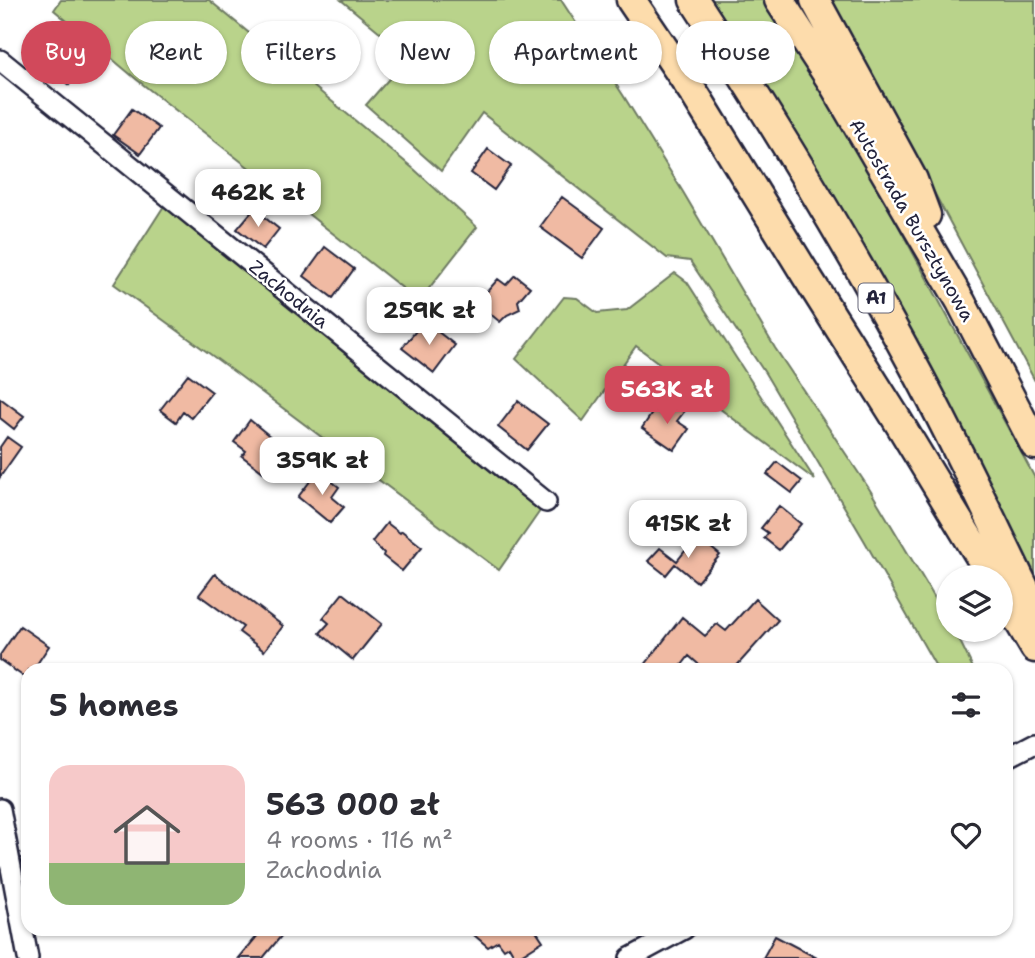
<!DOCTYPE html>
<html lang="en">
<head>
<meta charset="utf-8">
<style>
  body { margin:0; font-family:"Shantell Sans",sans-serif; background:#f2f2f3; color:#2b2b33; height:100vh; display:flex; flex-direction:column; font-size:26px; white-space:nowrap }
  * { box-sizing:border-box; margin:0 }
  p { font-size:23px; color:#7c7c81 }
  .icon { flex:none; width:38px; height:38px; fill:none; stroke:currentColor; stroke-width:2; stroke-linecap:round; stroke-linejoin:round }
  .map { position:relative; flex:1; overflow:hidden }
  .side { position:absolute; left:21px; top:663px; width:992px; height:273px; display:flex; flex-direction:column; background:#fff; border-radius:21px; box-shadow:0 2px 5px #0004 }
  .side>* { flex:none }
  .top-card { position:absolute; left:21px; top:21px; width:994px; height:63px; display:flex; gap:14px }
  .buttons { position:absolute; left:936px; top:565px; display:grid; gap:14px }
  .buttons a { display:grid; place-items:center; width:77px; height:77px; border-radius:50%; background:#fff; box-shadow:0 2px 5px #0004; font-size:35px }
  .price { position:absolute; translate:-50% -60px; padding:0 16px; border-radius:14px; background:#fff; color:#222; font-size:23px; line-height:46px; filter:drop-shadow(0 2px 4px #0008) }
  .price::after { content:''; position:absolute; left:50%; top:42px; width:21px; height:16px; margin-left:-10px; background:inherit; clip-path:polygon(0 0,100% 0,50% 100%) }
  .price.selected { background:#d1495b; color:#fff }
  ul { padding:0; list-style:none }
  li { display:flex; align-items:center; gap:21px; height:175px; padding:0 28px }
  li+li { border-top:2px solid #e1e1e2 }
  li span { display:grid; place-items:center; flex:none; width:196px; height:140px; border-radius:21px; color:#555 }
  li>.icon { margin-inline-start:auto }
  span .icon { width:84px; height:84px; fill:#fffc; stroke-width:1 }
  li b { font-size:30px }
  h2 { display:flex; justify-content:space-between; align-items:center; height:84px; padding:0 28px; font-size:30px }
  .chip { padding:0 24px; border-radius:32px; background:#fff; box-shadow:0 2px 5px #0004; font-size:24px; line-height:63px }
  .chip.selected { background:#d1495b; color:#fff }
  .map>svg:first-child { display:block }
</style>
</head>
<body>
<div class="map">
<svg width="1035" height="958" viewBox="0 0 1035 958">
  <rect width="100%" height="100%" fill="#fff"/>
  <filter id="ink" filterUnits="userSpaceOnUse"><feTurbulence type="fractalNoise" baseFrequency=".0143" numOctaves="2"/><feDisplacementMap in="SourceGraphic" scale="14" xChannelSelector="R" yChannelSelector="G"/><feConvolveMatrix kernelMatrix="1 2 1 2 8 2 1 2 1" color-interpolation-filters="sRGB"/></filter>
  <g filter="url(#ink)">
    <!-- green -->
    <path fill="#b9d38b" stroke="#6e7a63" stroke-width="2" d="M61,0H209L415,170L477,227L419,301L136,79L54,10Z
      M341,0H561L623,95L683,192L775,348L870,490L948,620V630L955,631L974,670H938L864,540L765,373L690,261L667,258L482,113L441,171L366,105L409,56Z
      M708,0H762L785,34L860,155L1035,478V579L1018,543L913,341Z
      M831,0H1035V381Z
      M164,206L540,511L499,570L236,373L114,284Z
      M675,273L687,282L815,480L636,346L583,421L516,359L564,297L577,298L597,313L627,310Z"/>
    <!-- building -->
    <path fill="#f0baa3" stroke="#22223b" stroke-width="2" d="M47,24L91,58L69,85L34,58L42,47L34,41Z
      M132,109L159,128L140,154L113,135Z
      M488,149L511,166L494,190L471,173Z
      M562,197L604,228L582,258L540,227Z
      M254,209L279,229L263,249L237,229Z
      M325,247L354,269L333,298L304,276Z
      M515,275L530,287L518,301L520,309L507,315L500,322L477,303L498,279L506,285Z
      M424,321L455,345L434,373L402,348Z
      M188,374L212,392L191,418L183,412L176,422L160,410Z
      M0,398L24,416L14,429L0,418Z
      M518,401L548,424L527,450L498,427Z
      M671,402L684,412L677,421L689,429L674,450L642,428L657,406L664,411Z
      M250,420L283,447L263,472L242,456L246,451L234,442Z
      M7,437L21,447L0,477V447Z
      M777,462L802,481L792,493L767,474Z
      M318,471L339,487L332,497L344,507L330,523L298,497Z
      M779,506L801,524L779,550L764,538L768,533L761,528Z
      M387,523L400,533L402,531L422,547L402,571L383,556L384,553L372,542Z
      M697,536L720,555L697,582L675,564L666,575L648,561L660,548L677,561Z
      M215,574L283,626L264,651L239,632L243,627L199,595Z
      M343,593L382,624L353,660L320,633L329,623L323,618Z
      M755,599L778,620L733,670H705L689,656L678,670H641L682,617L705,636L717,624L726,631Z
      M20,626L49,646L33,670H28L27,679L0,660V655Z
      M263,929H287L263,958H239Z
      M467,929H535L543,941L516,958L509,946L504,949L498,941L488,947Z
      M775,936L817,958H763Z"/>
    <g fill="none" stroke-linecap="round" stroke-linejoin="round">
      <defs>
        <path id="minor" d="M0,60L546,502
          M1006,758L1035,743
          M0,809L28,958
          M630,958L684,929"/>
        <path id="highway" d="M631,0L696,96L806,275L893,413L993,578
          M694,0C773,121 849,245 917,372C959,450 996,530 1035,610
          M779,0L833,83L961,302L1035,445
          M815,0L913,180L926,215
          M1001,591L1035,648"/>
      </defs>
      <!-- minor casing -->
      <use href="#minor" stroke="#22223b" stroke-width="24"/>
      <!-- highway casing -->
      <use href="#highway" stroke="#22223b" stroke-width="33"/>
      <!-- minor -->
      <use href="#minor" stroke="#fff" stroke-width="19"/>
      <!-- highway -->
      <use href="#highway" stroke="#fddcac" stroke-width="28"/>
    </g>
  </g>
  <g text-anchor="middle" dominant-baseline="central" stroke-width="5" stroke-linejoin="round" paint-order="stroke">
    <!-- shield labels -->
    <rect fill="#fff" stroke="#646476" stroke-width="2" x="858.5" y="283.5" width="35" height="29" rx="5"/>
    <g font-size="18" font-weight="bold" fill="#22223b">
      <text x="876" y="298">A1</text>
    </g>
    <!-- street labels -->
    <g font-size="19" fill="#22223b" stroke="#fff">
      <text transform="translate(912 220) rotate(60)">Autostrada Bursztynowa</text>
      <text transform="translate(289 294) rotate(39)">Zachodnia</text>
    </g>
  </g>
</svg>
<div class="buttons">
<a><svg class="icon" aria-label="layers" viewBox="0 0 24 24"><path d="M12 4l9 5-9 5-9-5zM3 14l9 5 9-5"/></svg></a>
</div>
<b class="price" style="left:258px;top:229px">462K zł</b>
<b class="price" style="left:429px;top:347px">259K zł</b>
<b class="price selected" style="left:667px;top:426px">563K zł</b>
<b class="price" style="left:322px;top:497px">359K zł</b>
<b class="price" style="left:688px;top:560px">415K zł</b>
<div class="top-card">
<a class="chip selected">Buy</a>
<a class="chip">Rent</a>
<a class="chip">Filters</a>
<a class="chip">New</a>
<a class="chip">Apartment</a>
<a class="chip">House</a>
</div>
<section class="side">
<h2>5 homes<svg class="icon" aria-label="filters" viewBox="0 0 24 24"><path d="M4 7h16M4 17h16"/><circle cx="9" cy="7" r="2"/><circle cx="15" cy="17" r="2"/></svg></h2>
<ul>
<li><span style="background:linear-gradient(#f6c9c9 70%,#8fb573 0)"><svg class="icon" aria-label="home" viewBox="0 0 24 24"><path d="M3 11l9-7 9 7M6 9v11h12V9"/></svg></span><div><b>563 000 zł</b><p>4 rooms · 116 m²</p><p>Zachodnia</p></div><svg class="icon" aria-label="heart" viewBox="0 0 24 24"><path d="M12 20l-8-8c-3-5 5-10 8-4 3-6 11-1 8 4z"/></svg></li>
</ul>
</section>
</div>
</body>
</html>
